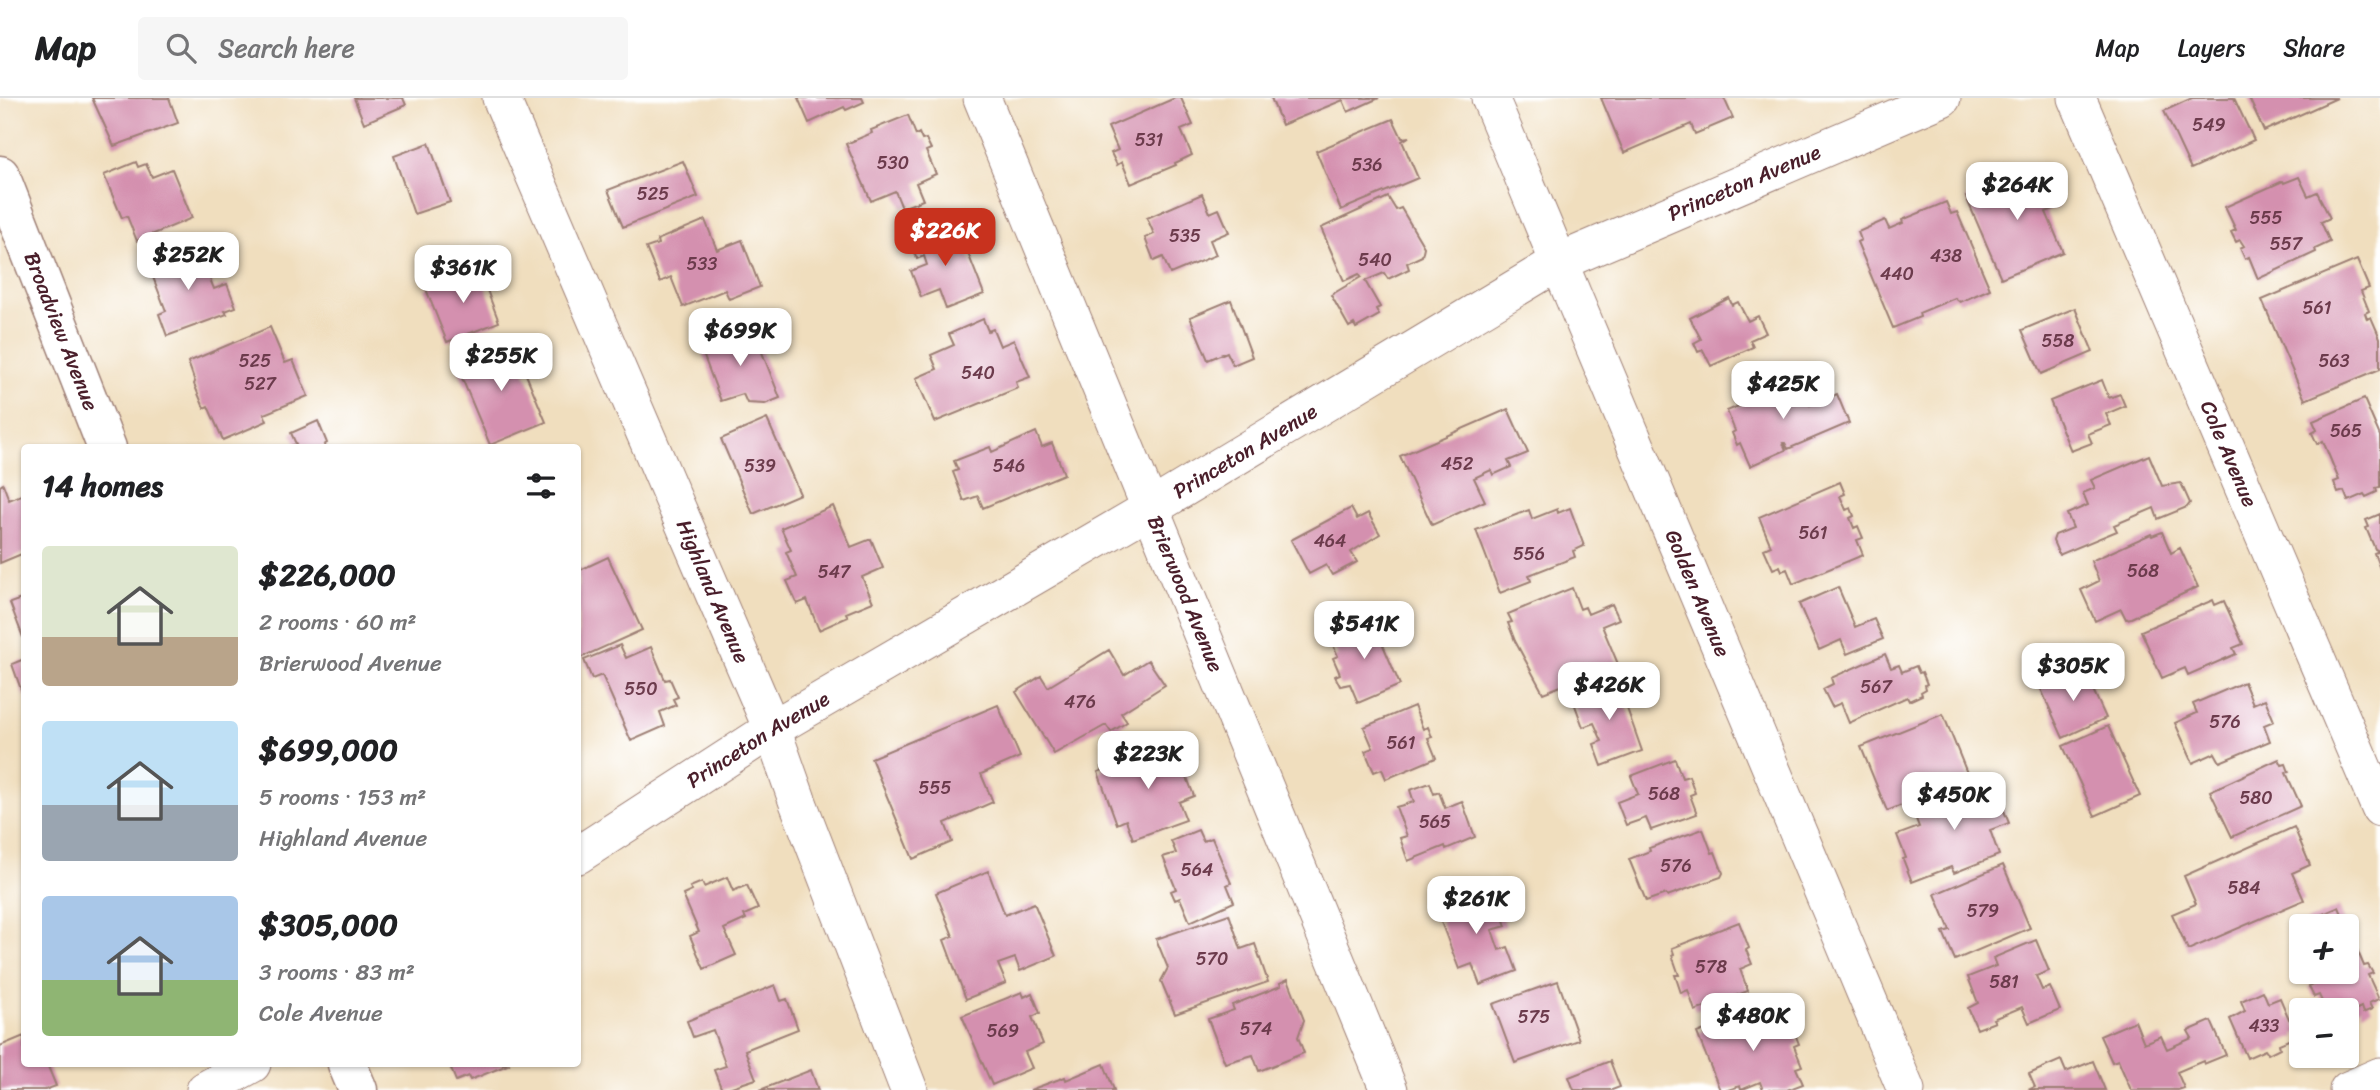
<!DOCTYPE html>
<html lang="en">
<head>
<meta charset="utf-8">
<style>
  body { margin:0; font-family:Sriracha,sans-serif; background:#f6f6f6; color:#202124; height:100vh; display:flex; flex-direction:column; font-size:26px; white-space:nowrap }
  * { box-sizing:border-box; margin:0 }
  p { font-size:23px; color:#757577 }
  .icon { flex:none; width:38px; height:38px; fill:none; stroke:currentColor; stroke-width:2; stroke-linecap:round; stroke-linejoin:round }
  .map { position:relative; flex:1; overflow:hidden }
  .panel { position:absolute; left:21px; top:346px; width:560px; height:623px; display:flex; flex-direction:column; background:#fff; border-radius:7px; box-shadow:0 2px 5px #0004 }
  .panel>* { flex:none }
  .controls { position:absolute; left:2289px; top:816px; display:grid; gap:14px }
  .controls a { display:grid; place-items:center; width:70px; height:70px; border-radius:7px; background:#fff; box-shadow:0 2px 5px #0004; font-size:35px }
  .price { position:absolute; translate:-50% -60px; padding:0 16px; border-radius:14px; background:#fff; color:#222; font-size:23px; line-height:46px; filter:drop-shadow(0 2px 4px #0008) }
  .price::after { content:''; position:absolute; left:50%; top:42px; width:21px; height:16px; margin-left:-10px; background:inherit; clip-path:polygon(0 0,100% 0,50% 100%) }
  .price.on { background:#c8321e; color:#fff }
  ul { padding:0; list-style:none }
  li { display:flex; align-items:center; gap:21px; height:175px; padding:0 21px }
  li span { display:grid; place-items:center; flex:none; width:196px; height:140px; border-radius:7px; color:#555 }
  li>.icon { margin-inline-start:auto }
  span .icon { width:84px; height:84px; fill:#fffc; stroke-width:1 }
  li b { font-size:30px }
  h2 { display:flex; justify-content:space-between; align-items:center; height:84px; padding:0 21px; font-size:30px }
  header { display:flex; align-items:center; gap:42px; box-sizing:border-box; height:98px; padding:0 35px; background:#fff; border-bottom:2px solid #e0e0e0 }
  header strong { font-size:33px }
  nav { display:flex; gap:38px; margin-inline-start:auto; font-size:24px }
  .search { width:490px; height:63px; background:#f6f6f6; display:flex; align-items:center; gap:18px; box-sizing:border-box; padding:0 24px; border-radius:7px; color:#757577; font-size:26px }
  .map>svg:first-child { display:block }
</style>
</head>
<body>
<header>
<strong>Map</strong>
<div class="search"><svg class="icon" aria-label="search" viewBox="0 0 24 24"><circle cx="10" cy="10" r="6"/><path d="M15 15l6 6"/></svg>Search here</div>
<nav><a>Map</a><a>Layers</a><a>Share</a></nav>
</header>
<div class="map">
<svg width="2380" height="992" viewBox="0 0 2380 992">
  <rect width="100%" height="100%" fill="#fff"/>
  <filter id="ink" filterUnits="userSpaceOnUse"><feTurbulence type="fractalNoise" baseFrequency=".0143" numOctaves="2"/><feDisplacementMap in="SourceGraphic" scale="14" xChannelSelector="R" yChannelSelector="G"/><feConvolveMatrix kernelMatrix="1 2 1 2 8 2 1 2 1" color-interpolation-filters="sRGB"/></filter>
  <filter id="wash" filterUnits="userSpaceOnUse"><feTurbulence type="fractalNoise" baseFrequency=".00686" numOctaves="4" result="noise"/><feDisplacementMap in="SourceGraphic" scale="28" xChannelSelector="R" yChannelSelector="G"/><feGaussianBlur stdDeviation="1.57" result="paint"/><feColorMatrix in="noise" values="0 0 0 0 0 0 0 0 0 0 0 0 0 0 0 0 0 1.4 0 .05"/><feComposite in="paint" operator="in"/></filter>
  <g filter="url(#wash)">
    <rect width="100%" height="100%" fill="#f0debe"/>
    <g id="blocks">
      <!-- building -->
      <path fill="#d490af" d="M92,0H169L178,25L114,48Z
        M354,0H403L406,7L364,25Z
        M798,0H862L864,4L846,12L844,9L809,25Z
        M1175,0H1181L1193,27L1181,32L1192,57L1175,65L1176,67L1131,86L1122,64L1117,67L1111,55L1118,52L1108,29Z
        M1271,0H1379L1348,14L1343,2L1282,27Z
        M1601,0H1724L1733,20L1695,36L1691,26L1624,55Z
        M2192,0H2234L2254,42L2191,71L2164,13Z
        M2249,0H2337L2264,33Z
        M908,17L916,37L919,35L922,42L926,41L931,51L926,53L936,76L916,85L923,102L902,110L895,93L871,103L846,46L872,35L871,32Z
        M1393,21L1402,40L1409,39L1402,43L1418,80L1341,112L1316,53Z
        M429,45L450,104L414,116L394,58Z
        M683,63L698,99L623,129L608,92Z
        M136,64L138,69L146,66L152,79L172,71L192,120L137,143L127,118L122,120L104,77Z
        M2029,72L2031,77L2042,73L2058,109L2046,114L2063,154L2001,180L1966,99Z
        M2299,79L2308,98L2317,94L2330,120L2321,124L2330,144L2315,151L2316,154L2258,181L2249,159L2245,161L2240,150L2244,148L2240,142L2236,144L2231,134L2236,132L2225,109L2283,83L2284,85Z
        M1202,96L1210,115L1219,111L1229,134L1210,142L1216,157L1170,176L1163,159L1154,163L1145,140L1154,136L1147,120Z
        M1388,99L1396,112L1401,110L1424,149L1422,158L1407,165L1409,171L1388,181L1384,175L1365,183L1380,209L1376,211L1379,217L1356,230L1354,226L1349,229L1331,197L1361,179L1359,176L1344,183L1321,130Z
        M1946,104L1951,116L1957,114L1990,191L1960,204L1955,200L1919,215L1920,219L1893,230L1857,144L1861,142L1858,134L1885,122L1889,131L1903,125L1902,122Z
        M705,122L717,152L742,142L760,189L729,201L725,192L683,209L671,179L660,184L646,150L658,146L657,142Z
        M944,126L951,144L962,140L984,196L946,211L939,192L921,199L911,173L927,167L924,158L917,161L909,140Z
        M197,148L214,191L227,186L236,209L225,213L227,216L167,238L159,216L166,213L148,166Z
        M2357,162L2369,190L2361,193L2369,213L2365,215L2367,221L2371,219L2380,240V271L2305,302L2262,202Z
        M479,171L499,224L447,244L426,191Z
        M1729,200L1732,207L1738,204L1748,223L1758,218L1766,235L1750,242L1753,249L1711,268L1703,252L1698,254L1694,245L1701,241L1690,220Z
        M1231,202L1252,259L1233,267L1227,254L1208,262L1190,219Z
        M2075,210L2093,254L2041,276L2022,232Z
        M983,221L988,233L993,231L1000,248L1014,242L1030,279L1016,284L1018,290L935,324L916,280L937,271L931,257L954,247L949,236Z
        M270,229L285,265L293,262L308,298L264,316L267,323L223,342L208,308L204,310L194,286L195,284L188,264Z
        M752,229L780,300L765,306L747,305L743,296L721,303L700,248L745,230L746,232Z
        M512,243L546,324L490,347L456,266Z
        M1799,282L1810,307L1837,296L1849,325L1788,351L1785,345H1783L1786,352L1750,368L1740,345L1737,347L1732,335L1735,333L1727,313Z
        M2102,282L2109,300L2120,296L2125,308L2106,316L2111,327L2088,336L2092,345L2071,353L2050,303Z
        M2364,301L2380,338V389L2376,390L2377,394L2366,399L2364,396L2348,403L2344,393L2338,395L2334,384L2339,382L2323,343L2317,346L2312,335L2317,332L2313,323Z
        M1508,311L1528,355L1508,363L1511,369L1493,377L1491,372L1474,380L1485,403L1432,427L1400,358Z
        M767,321L800,396L753,416L721,341Z
        M318,323L327,345L324,347L326,350H286L296,346L291,335Z
        M1036,334L1042,349L1052,345L1064,376L983,410L978,398L964,403L953,374L958,372L954,363L990,349L992,354Z
        M2149,357L2162,388L2181,385L2190,405L2187,409L2158,421L2154,410L2114,427L2117,433L2059,457L2053,443L2055,437L2073,430L2067,416L2088,407L2083,395L2095,390L2091,382Z
        M1840,384L1845,396L1840,398L1846,412L1851,410L1854,418L1850,420L1854,430L1858,428L1863,440L1857,442L1863,457L1793,486L1787,471L1782,473L1780,468L1773,471L1764,451L1771,448L1759,419Z
        M3,386L9,402L24,396V455L0,465V388Z
        M833,408L851,449L871,441L883,470L862,479L873,504L846,515L848,519L819,532L807,502L797,506L787,483L797,479L786,454L791,452L781,430Z
        M1351,410L1357,421L1368,415L1380,436L1351,454L1357,464L1332,477L1326,467L1309,476L1291,442Z
        M1570,410L1584,448L1573,453L1575,459L1529,477L1531,483L1500,495L1476,432L1529,412L1532,421L1557,411L1558,415Z
        M2380,416V471L2374,455L2379,453L2375,451L2366,430L2369,429L2366,422Z
        M2162,434L2171,455L2180,450L2198,489L2131,520L2126,521L2121,511L2095,523L2081,492L2099,483L2091,463L2151,436L2152,438Z
        M608,459L642,532L580,560L578,554V473Z
        M1838,489L1855,529L1874,521L1883,541L1847,556L1841,542L1819,552L1799,506Z
        M1572,490L1580,511L1585,509L1588,516L1612,506L1619,521L1602,528L1618,566L1543,595L1515,543L1508,525L1512,524L1508,516Z
        M24,500V542L10,505Z
        M2213,502L2215,507L2224,503L2243,546L2233,550L2236,556L2188,577L2185,570L2162,580L2141,533Z
        M1376,520L1386,545L1383,547L1400,587L1358,605L1350,586L1340,588L1335,578L1340,576L1333,560L1338,558L1330,540Z
        M620,547L626,560L651,549L665,582L670,581L678,599L673,601L676,607L660,614L665,628L631,643L602,577L592,581L584,562Z
        M1109,552L1124,577L1148,562L1165,587L1121,615L1127,624L1111,634L1106,627L1054,656L1016,594L1041,578L1048,589Z
        M1885,556L1891,570L1899,567L1902,574L1916,568L1919,575L1922,574L1927,586L1925,587L1926,591L1921,594L1922,597L1909,603L1907,599L1849,625L1841,605L1832,609L1823,591L1833,586L1831,580Z
        M24,561V600L12,566Z
        M2083,570L2106,620L2063,640L2040,589Z
        M1617,582L1642,653L1602,668L1594,646L1602,643L1594,625L1583,629L1572,599Z
        M2244,584L2253,606L2265,601L2274,623L2264,627L2270,643L2220,664L2215,655L2193,665L2175,625L2197,615L2193,606Z
        M998,607L1020,659L981,676L993,704L945,725L952,744L913,761L871,660Z
        M1414,608L1423,631L1428,629L1432,639L1428,640L1436,660L1386,681L1382,671L1374,674L1365,653L1373,650L1364,629Z
        M1943,616L1969,680L1887,713L1861,649Z
        M2108,628L2140,698L2095,718L2063,648Z
        M1174,645L1194,698L1179,704L1186,722L1133,741L1126,722L1117,726L1098,674L1103,672L1102,669L1124,662V664Z
        M1675,661L1682,680L1689,678L1695,695L1690,697L1697,716L1651,732L1646,720L1626,727L1617,704L1638,696L1631,678Z
        M2279,661L2282,667L2286,666L2289,674L2286,675L2301,708L2232,739L2210,693Z
        M1991,681L2009,725L1990,732L1999,757L1954,775L1951,769L1912,784L1903,761L1906,760L1897,737L1919,729L1913,713Z
        M1430,685L1434,696L1439,694L1445,710L1462,703L1475,739L1446,751L1445,748L1408,763L1400,740L1407,738L1396,709L1414,704L1410,692Z
        M2294,729L2310,767L2292,775L2304,802L2188,852L2172,816L2196,806L2184,778Z
        M1703,731L1712,755L1715,754L1723,775L1721,779L1667,798L1666,796L1646,803L1629,761L1650,753L1649,750Z
        M1198,732L1203,743L1212,740L1231,785L1227,787L1234,804L1190,824L1180,800L1175,802L1171,793L1176,791L1163,759L1176,755L1171,743Z
        M2003,767L2030,830L1955,862L1943,834L1950,832L1935,796Z
        M988,773L1005,817L1034,805L1056,858L1020,873L1015,860L998,866L1006,885L966,901L944,842L953,838L936,795Z
        M727,779L733,793L747,787L758,811L744,817L746,821L724,831L736,857L704,871L690,838L699,834L683,797L692,793L690,789L702,784L704,789Z
        M1475,792L1481,808L1497,802L1506,828L1492,832L1499,852L1508,849L1517,873L1480,887L1472,866L1459,871L1441,824L1444,822L1438,805Z
        M2339,809L2364,868L2368,867L2373,875L2368,877L2379,901L2369,905L2372,911L2363,915L2361,909L2347,916V912H2326L2319,897L2314,899L2309,889L2316,886L2309,873H2347V828H2301V842L2295,828Z
        M1229,816L1241,851L1255,846L1268,884L1175,916L1161,883L1168,870L1156,841Z
        M1739,824L1749,850L1746,852L1752,866L1740,871L1748,893L1695,913L1688,892L1681,895L1675,877H1679L1672,857L1674,856L1672,850Z
        M2036,842L2049,873L2036,878L2042,892L2050,889L2060,912L2029,925L2022,909L1993,921L1995,924L1977,931L1968,910L1978,905L1968,879L1996,868L1993,860Z
        M1288,881L1304,922L1298,939L1304,955L1259,973L1253,957L1225,965L1208,921L1234,912L1232,907L1281,888L1280,885Z
        M1558,883L1579,942L1515,965L1493,906Z
        M775,887L781,903L787,901L798,931L745,952L756,981L722,992L714,972L726,968L713,932L693,939L687,923Z
        M2263,893L2268,905L2280,900L2289,921L2292,919L2299,935L2295,936L2296,939L2279,946L2280,950L2268,956L2265,952L2247,960L2230,921L2245,913L2241,903Z
        M1022,894L1024,899L1032,895L1040,915L1032,919L1043,946L1025,954L1032,970L992,987L962,918Z
        M1778,908L1786,928L1791,926L1799,946L1794,948L1802,968L1796,970L1803,986L1787,992H1763L1760,984L1741,992L1740,988L1728,992H1720L1697,935L1731,921L1733,927Z
        M2135,923L2144,945L2161,938L2167,951L2192,940L2188,933L2211,923L2226,957L2204,966L2203,963L2177,974L2184,990L2178,992H2131L2118,962L2112,964L2100,938Z
        M24,938V966H47L56,988L45,992H0V948Z
        M2061,962L2066,974L2093,963L2105,992H2028L2035,989L2029,976Z
        M1610,963L1620,989L1612,992H1574L1569,979Z
        M449,966H510L470,982L468,978L456,983Z
        M1104,966L1114,992H1030L1065,979L1066,982Z
        M811,972L818,992H760Z"/>
    </g>
  </g>
  <g filter="url(#ink)">
    <use href="#blocks" fill-opacity="0" stroke="#9d7e74" stroke-width="2"/>
    <g fill="none" stroke-linecap="round" stroke-linejoin="round">
      <defs>
        <g id="minor">
          <path id="s1" d="M501,0L772,631L797,702L909,992"/>
          <path id="s2" d="M982,0L1389,992"/>
          <path id="s3" d="M1490,0L1906,992"/>
          <path id="s4" d="M2077,0L2380,710"/>
          <path id="s5" d="M578,757L772,631L1151,410L1559,164L1942,0"/>
          <path d="M205,992L252,966"/>
          <path d="M2348,992L2380,978"/>
        </g>
        <g id="tertiary">
          <path id="s6" d="M0,77L107,350"/>
          <path d="M347,966L358,992"/>
        </g>
      </defs>
      <!-- minor casing -->
      <use href="#minor" stroke="#9d7e74" stroke-width="39"/>
      <!-- tertiary casing -->
      <use href="#tertiary" stroke="#9d7e74" stroke-width="41"/>
      <!-- minor -->
      <use href="#minor" stroke="#fff" stroke-width="37"/>
      <!-- tertiary -->
      <use href="#tertiary" stroke="#fff" stroke-width="38"/>
    </g>
  </g>
  <g text-anchor="middle" dominant-baseline="central" stroke-width="6" stroke-linejoin="round" paint-order="stroke">
    <!-- number labels -->
    <g font-size="18" fill="#6c3b4c">
      <text x="2209" y="27">549</text>
      <text x="1149" y="42">531</text>
      <text x="893" y="65">530</text>
      <text x="1367" y="67">536</text>
      <text x="653" y="96">525</text>
      <text x="2266" y="120">555</text>
      <text x="1185" y="138">535</text>
      <text x="2286" y="146">557</text>
      <text x="1946" y="158">438</text>
      <text x="1375" y="162">540</text>
      <text x="702" y="166">533</text>
      <text x="1897" y="176">440</text>
      <text x="2317" y="210">561</text>
      <text x="2058" y="243">558</text>
      <text x="255" y="263">525</text>
      <text x="2334" y="263">563</text>
      <text x="978" y="275">540</text>
      <text x="260" y="286">527</text>
      <text x="2346" y="333">565</text>
      <text x="1457" y="366">452</text>
      <text x="760" y="368">539</text>
      <text x="1009" y="368">546</text>
      <text x="1813" y="435">561</text>
      <text x="1330" y="443">464</text>
      <text x="1529" y="456">556</text>
      <text x="2143" y="473">568</text>
      <text x="834" y="474">547</text>
      <text x="1876" y="589">567</text>
      <text x="641" y="591">550</text>
      <text x="1080" y="604">476</text>
      <text x="2225" y="624">576</text>
      <text x="1401" y="645">561</text>
      <text x="935" y="690">555</text>
      <text x="1664" y="696">568</text>
      <text x="2256" y="700">580</text>
      <text x="1435" y="724">565</text>
      <text x="1676" y="768">576</text>
      <text x="1197" y="772">564</text>
      <text x="2244" y="790">584</text>
      <text x="1983" y="813">579</text>
      <text x="1212" y="861">570</text>
      <text x="1711" y="869">578</text>
      <text x="2004" y="884">581</text>
      <text x="1534" y="919">575</text>
      <text x="2264" y="928">433</text>
      <text x="1256" y="931">574</text>
      <text x="1003" y="933">569</text>
    </g>
    <!-- street labels -->
    <g font-size="21" fill="#4a1f2b" stroke="#fff">
      <text stroke="none"><textPath href="#s5" startOffset="1348">Princeton Avenue</textPath></text>
      <text stroke="none"><textPath href="#s6" startOffset="168">Broadview Avenue</textPath></text>
      <text stroke="none"><textPath href="#s5" startOffset="780">Princeton Avenue</textPath></text>
      <text stroke="none"><textPath href="#s4" startOffset="387">Cole Avenue</textPath></text>
      <text stroke="none"><textPath href="#s1" startOffset="537">Highland Avenue</textPath></text>
      <text stroke="none"><textPath href="#s2" startOffset="536">Brierwood Avenue</textPath></text>
      <text stroke="none"><textPath href="#s3" startOffset="537">Golden Avenue</textPath></text>
      <text stroke="none"><textPath href="#s5" startOffset="214">Princeton Avenue</textPath></text>
    </g>
  </g>
</svg>
<div class="controls">
<a>+</a>
<a>−</a>
</div>
<b class="price" style="left:2017px;top:124px">$264K</b>
<b class="price on" style="left:945px;top:170px">$226K</b>
<b class="price" style="left:188px;top:194px">$252K</b>
<b class="price" style="left:463px;top:207px">$361K</b>
<b class="price" style="left:740px;top:270px">$699K</b>
<b class="price" style="left:501px;top:295px">$255K</b>
<b class="price" style="left:1783px;top:323px">$425K</b>
<b class="price" style="left:1364px;top:563px">$541K</b>
<b class="price" style="left:2073px;top:605px">$305K</b>
<b class="price" style="left:1609px;top:624px">$426K</b>
<b class="price" style="left:1148px;top:693px">$223K</b>
<b class="price" style="left:1954px;top:734px">$450K</b>
<b class="price" style="left:1476px;top:838px">$261K</b>
<b class="price" style="left:1753px;top:955px">$480K</b>
<section class="panel">
<h2>14 homes<svg class="icon" aria-label="filters" viewBox="0 0 24 24"><path d="M4 7h16M4 17h16"/><circle cx="9" cy="7" r="2"/><circle cx="15" cy="17" r="2"/></svg></h2>
<ul>
<li><span style="background:linear-gradient(#dfe7d0 65%,#b9a48a 0)"><svg class="icon" aria-label="home" viewBox="0 0 24 24"><path d="M3 11l9-7 9 7M6 9v11h12V9"/></svg></span><div><b>$226,000</b><p>2 rooms · 60 m²</p><p>Brierwood Avenue</p></div></li>
<li><span style="background:linear-gradient(#bfe0f5 60%,#9aa5b1 0)"><svg class="icon" aria-label="home" viewBox="0 0 24 24"><path d="M3 11l9-7 9 7M6 9v11h12V9"/></svg></span><div><b>$699,000</b><p>5 rooms · 153 m²</p><p>Highland Avenue</p></div></li>
<li><span style="background:linear-gradient(#a9c7e8 60%,#8fb573 0)"><svg class="icon" aria-label="home" viewBox="0 0 24 24"><path d="M3 11l9-7 9 7M6 9v11h12V9"/></svg></span><div><b>$305,000</b><p>3 rooms · 83 m²</p><p>Cole Avenue</p></div></li>
</ul>
</section>
</div>
</body>
</html>
